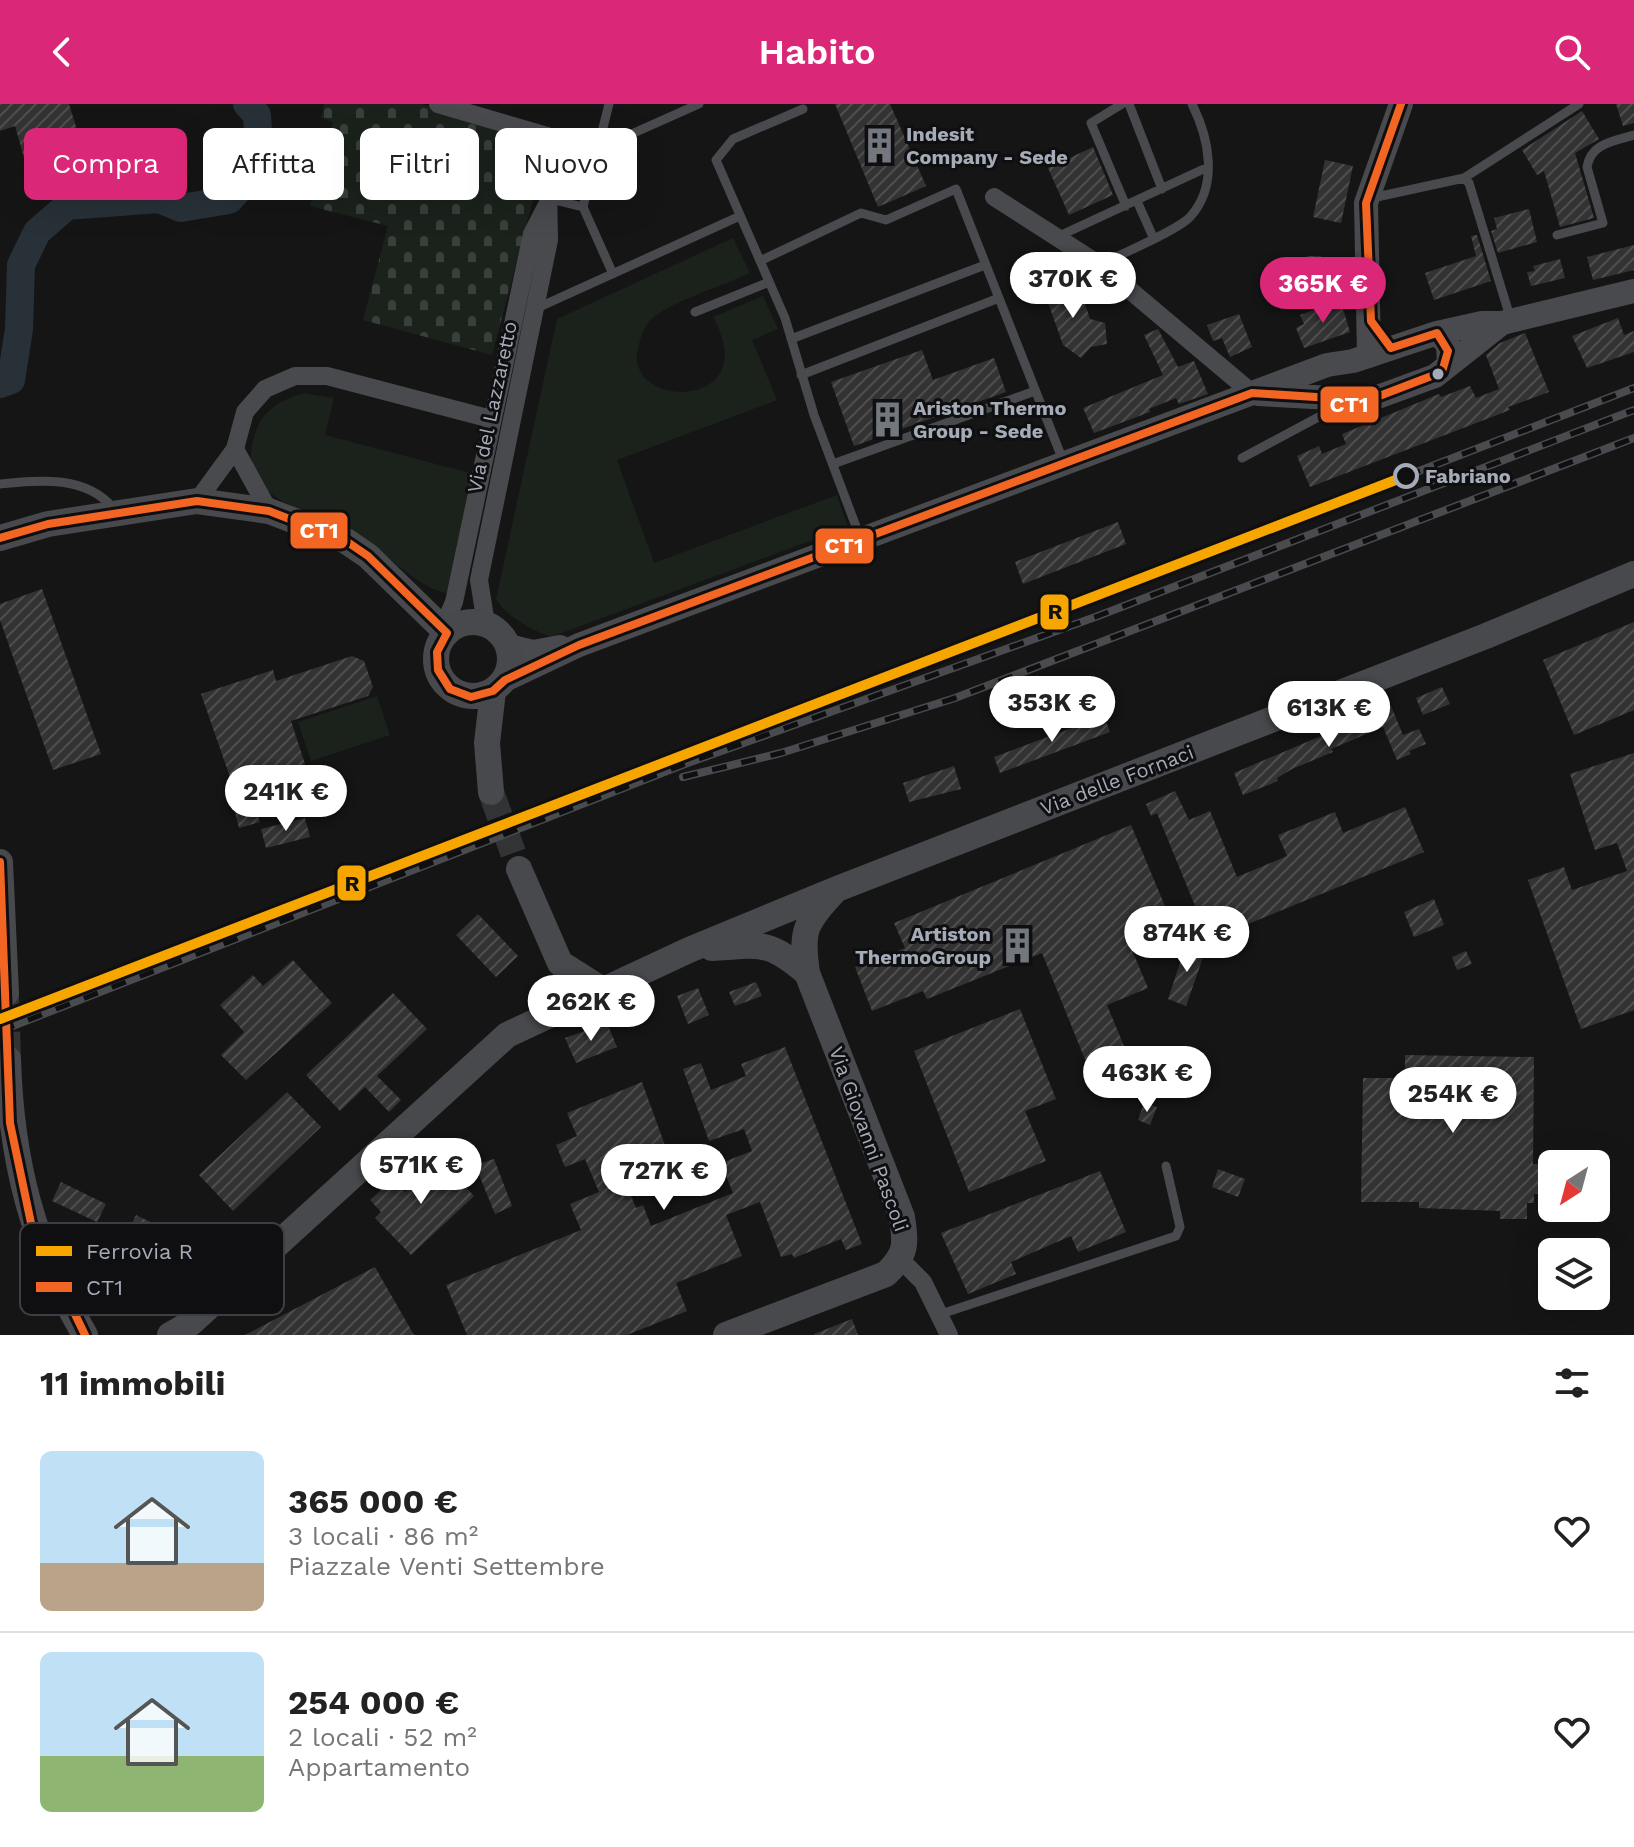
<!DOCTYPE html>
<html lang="it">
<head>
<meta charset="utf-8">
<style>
  body { margin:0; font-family:"Work Sans",sans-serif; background:#f2f2f2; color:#222; height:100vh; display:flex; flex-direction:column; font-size:30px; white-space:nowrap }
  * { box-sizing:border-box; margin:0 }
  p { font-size:26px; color:#767676 }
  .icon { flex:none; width:44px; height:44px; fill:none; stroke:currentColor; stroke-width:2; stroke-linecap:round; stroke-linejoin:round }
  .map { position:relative; height:1231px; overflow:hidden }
  .side { display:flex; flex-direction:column; background:#fff; flex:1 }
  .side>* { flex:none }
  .hud { position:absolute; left:24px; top:24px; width:800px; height:72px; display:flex; gap:16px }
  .needle { width:52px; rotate:216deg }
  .tools { position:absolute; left:1538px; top:1046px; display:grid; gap:16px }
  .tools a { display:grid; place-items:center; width:72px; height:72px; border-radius:12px; background:#fff; box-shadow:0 8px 32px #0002; font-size:40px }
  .price { position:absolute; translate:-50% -68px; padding:0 18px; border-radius:28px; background:#fff; color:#222; font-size:26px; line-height:52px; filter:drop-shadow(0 2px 4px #0008) }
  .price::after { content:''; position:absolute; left:50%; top:48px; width:24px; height:18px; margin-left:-12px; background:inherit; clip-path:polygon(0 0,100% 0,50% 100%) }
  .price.current { background:#db2777; color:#fff }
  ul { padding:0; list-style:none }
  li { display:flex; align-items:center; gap:24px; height:200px; padding:0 40px }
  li+li { border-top:2px solid #e0e0e0 }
  li span { display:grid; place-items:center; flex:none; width:224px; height:160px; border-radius:12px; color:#555 }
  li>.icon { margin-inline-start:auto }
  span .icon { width:96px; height:96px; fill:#fffc; stroke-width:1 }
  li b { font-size:34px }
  h2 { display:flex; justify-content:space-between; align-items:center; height:96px; padding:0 40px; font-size:34px }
  .pill { padding:0 28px; border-radius:12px; background:#fff; box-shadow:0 8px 32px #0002; font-size:28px; line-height:72px }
  .pill.current { background:#db2777; color:#fff }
  header { display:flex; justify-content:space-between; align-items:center; height:104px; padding:0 40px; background:#db2777; color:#fff; font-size:36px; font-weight:600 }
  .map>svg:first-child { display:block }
</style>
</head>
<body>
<header><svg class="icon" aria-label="back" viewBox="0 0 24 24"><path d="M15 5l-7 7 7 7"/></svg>Habito<svg class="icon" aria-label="search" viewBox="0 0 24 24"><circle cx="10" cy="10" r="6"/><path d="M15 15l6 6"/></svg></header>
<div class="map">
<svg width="1634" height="1231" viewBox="0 0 1634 1231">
  <defs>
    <pattern id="cemetery-stones" width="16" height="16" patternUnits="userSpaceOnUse" patternTransform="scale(2)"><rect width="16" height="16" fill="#1b221c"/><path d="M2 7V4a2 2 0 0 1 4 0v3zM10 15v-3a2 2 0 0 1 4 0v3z" fill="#393f3b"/></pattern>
    <pattern id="building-hatch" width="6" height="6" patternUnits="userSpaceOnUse" patternTransform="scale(2)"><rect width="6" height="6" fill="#333334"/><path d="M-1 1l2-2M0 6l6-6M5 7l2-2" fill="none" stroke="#4e4e4f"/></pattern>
  </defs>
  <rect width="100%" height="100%" fill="#151515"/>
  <!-- grass -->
  <path fill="#1b221c" d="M733,134L750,169C724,181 677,196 655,212C644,220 641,232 638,244C623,307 766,307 713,213L763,192L778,225L752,236L777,296L617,356L654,459L837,391L848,423L551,533C531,525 506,513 496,495L557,215Z
    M304,289L334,294L325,331L474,370L447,489C419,485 385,448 360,432C319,406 232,401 255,330C263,305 281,296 304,289Z
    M377,592L390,631L311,657L298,618Z"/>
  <!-- cemetery -->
  <path fill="url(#cemetery-stones)" d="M324,0H421L519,26L514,46L544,54L492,251L363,216L388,122L310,102L333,18L321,14Z"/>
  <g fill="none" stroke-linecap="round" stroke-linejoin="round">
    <!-- river -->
    <path stroke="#283138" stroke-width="28" d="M0,280L11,276L19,225L21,161L37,128L67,102L159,95L181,104L229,96L249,74L259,43L257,11L247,0"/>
  </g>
  <!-- building -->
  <path fill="url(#building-hatch)" d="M0,0H69L77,26L46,35L53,61L28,68L15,22L0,27Z
    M835,0H890L926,82L878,103Z
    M1616,0H1634V19L1623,22Z
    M1582,7L1599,35L1575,49L1594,114L1560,123L1544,67L1537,71L1522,46Z
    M1093,43L1113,91L1069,111L1048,64Z
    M1325,56L1353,62L1341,119L1313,113Z
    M1529,105L1537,138L1498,149L1491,127L1497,125L1494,114Z
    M1477,131L1491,177L1434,196L1425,169L1476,152L1471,132Z
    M1634,141V166L1593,176L1587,153Z
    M1307,152H1321L1323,177L1308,178Z
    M1560,155L1565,174L1531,182L1527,168L1535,167L1533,162Z
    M1040,176H1051L1085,200L1090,215L1105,219L1107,240L1091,243L1081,254L1063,241Z
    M1335,198H1341L1350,228L1304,244L1296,224L1304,220L1300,211Z
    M1239,210L1252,243L1230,253L1222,234L1213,237L1207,221Z
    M1618,214L1624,231L1634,227V248L1587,264L1572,232Z
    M1158,225L1178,263L1194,257L1208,290L1179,300L1176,294L1149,305L1150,308L1094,329L1083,304L1163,271L1144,231Z
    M1525,229L1549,288L1508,303L1510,306L1310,383L1297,352L1319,342L1322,350L1346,340L1342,330L1439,290L1441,293L1470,282L1476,294L1499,285L1486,251L1500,239Z
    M922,246L933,276L994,254L1006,288L854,342L831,278Z
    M1118,418L1126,440L1023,480L1015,458Z
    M42,485L101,650L53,666L0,516V500Z
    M1634,518V606L1574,631L1543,556Z
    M352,552L364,557L373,583L368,592L291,617L305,660L248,679L260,718L239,724L232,697L238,696L201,590L273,566L276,577Z
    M1442,583L1450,600L1423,611L1416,594Z
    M1391,602L1403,631L1419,625L1426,640L1409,647L1411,650L1397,656L1383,623L1331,645L1333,648L1292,665L1277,674L1278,677L1243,691L1234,669Z
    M1104,612L1110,628L1000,669L994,653Z
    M1634,649V906L1581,925L1528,776L1564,763L1572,786L1627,767L1617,739L1595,746L1570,670Z
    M954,662L961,685L909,698L903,679Z
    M1175,687L1189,716L1210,707L1237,773L1287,752L1278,731L1335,708L1343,729L1405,703L1424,748L1209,836L1157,709L1151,712L1146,700Z
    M305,714L310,733L266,744L261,725Z
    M1131,721L1170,814L1126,832L1148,884L1107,901L1124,942L1086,958L1042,849L927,895L923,887L872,907L855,863L905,844L894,819Z
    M1434,795L1444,821L1414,833L1404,808Z
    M478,810L518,852L496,873L456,831Z
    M1187,838L1206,845L1186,902L1168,895Z
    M1466,847L1472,860L1457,866L1452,853Z
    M293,856L332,899L246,976L221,951L244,928L220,901L253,871L263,882Z
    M756,878L762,892L735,902L729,888Z
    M698,884L709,911L688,920L677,892Z
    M393,889L427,925L377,972L401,996L389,1008L365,983L340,1007L306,971Z
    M1020,905L1056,995L1025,1007L1046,1057L969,1088L914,947Z
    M607,919L617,943L576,959L565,934Z
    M785,943L862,1140L846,1146L841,1135L794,1154L792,1150L781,1153L760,1098L726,1111L742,1152L676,1179L687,1207L627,1231H467L446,1181L581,1126L570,1100L599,1088L585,1055L565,1063L556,1041L577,1032L567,1009L642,978L667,1047L620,1064L636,1104L643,1101L651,1122L733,1089L721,1059L752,1047L744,1025L709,1037L683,965L701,959L711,986L746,972L741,960Z
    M1405,951L1534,953L1533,1060H1542V1090H1534V1099H1527V1115H1500V1107L1419,1104V1098H1361L1363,974H1405Z
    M287,988L321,1023L233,1107L199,1071Z
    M1144,999L1157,1003L1150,1021L1138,1016Z
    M711,1049L716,1062L673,1078L668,1065Z
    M439,1055L474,1092L411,1151L375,1114L381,1108L370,1096L393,1075L405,1088Z
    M494,1055L512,1102L495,1110L475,1061Z
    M1218,1065L1245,1075L1238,1093L1212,1083Z
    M1100,1067L1126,1128L1078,1148L1071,1132L1011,1158L1016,1170L968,1190L941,1129Z
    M61,1078L106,1100L97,1118L52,1097Z
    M136,1111L169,1127L153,1164L119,1148Z
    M375,1163L414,1231H245Z
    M852,1215L858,1231H814V1230Z"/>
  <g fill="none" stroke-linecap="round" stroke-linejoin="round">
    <!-- secondary-tunnel -->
    <path stroke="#323335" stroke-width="26" stroke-dasharray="26 13" stroke-linecap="butt" d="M491,688L519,765
      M6,889L8,955"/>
    <!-- service -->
    <path stroke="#494a4e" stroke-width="9" d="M609,0L583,103L613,170
      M1122,0L1091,19L1126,102
      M1129,0L1162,85
      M803,5L733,35L716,56L785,214L814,311L860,433
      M600,44L699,0
      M1464,74L1579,0
      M1372,94L1464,74L1469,79L1511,216
      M550,95L583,103
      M1137,97L1153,133
      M1557,131L1603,119L1587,63C1591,39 1614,37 1634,31
      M1057,133L1208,63
      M760,157L861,109L886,116L956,85L1064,359
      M1100,161C1120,150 1177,127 1190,113C1219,81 1209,34 1192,0
      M535,205L740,112
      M695,208L769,178
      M791,235L985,161
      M801,271L999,194
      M1242,354L1339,302
      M833,360L1035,287
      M0,380C40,376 86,371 114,405
      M941,1210L1176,1132L1180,1123L1166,1062"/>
    <!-- minor -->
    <path stroke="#494a4e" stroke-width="18" d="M438,0L547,32L549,136L479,476L486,520
      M994,93L1100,161L1252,289
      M235,345L269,407
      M197,397L235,345L245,308L265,285L295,272H327L491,315
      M443,524L454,498L532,130L547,101
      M901,1156L923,1178L949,1231"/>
    <!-- tertiary -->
    <path stroke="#494a4e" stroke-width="24" d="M1437,229L1482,219H1502L1634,187
      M1369,252L1366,99L1401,0
      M1258,290L1332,294L1353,302L1435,272L1502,219
      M508,542L533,548L560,543
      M505,576L579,541L1327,261L1353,257L1437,229L1448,241L1449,259"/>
    <!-- secondary -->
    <path stroke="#48494d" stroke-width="26" d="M0,434L48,420L197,397L269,407L346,437L368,452L447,529
      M436 555a37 37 0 1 1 74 0a37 37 0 1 1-74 0Z
      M491,688L487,639L493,587
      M0,758L6,889
      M519,765L560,859L604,887
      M712,844C762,841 768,836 807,869
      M8,955C11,1058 33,1142 85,1231
      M170,1231L191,1219L507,931L689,846L837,785L1486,532L1634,470
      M726,1231L886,1170C907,1150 906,1140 902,1113L807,869C801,828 804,820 832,790"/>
    <defs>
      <path id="rail" d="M1406,372L1634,284
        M683,673L781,649L955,594L1634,334
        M0,927L685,660L1098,512L1634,306"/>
    </defs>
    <!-- rail casing -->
    <use href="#rail" stroke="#494b4e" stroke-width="8"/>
    <!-- rail -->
    <use href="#rail" stroke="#0f0f11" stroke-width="5" stroke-dasharray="15" stroke-linecap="butt"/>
    <defs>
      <path id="bus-1" d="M0,434L48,420L197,397L269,407L346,437L368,452L447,529L437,548L438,566L450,585L471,593L493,587L505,576L579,541L1252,289L1332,294L1353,302L1442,268L1448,247L1437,229L1391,244L1371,217L1366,99L1401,0
        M0,758L10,1019L31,1119L85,1231"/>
    </defs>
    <!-- bus-1 casing -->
    <use href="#bus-1" stroke="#0f0f11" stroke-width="14"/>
    <!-- bus-1 -->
    <use href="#bus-1" stroke="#f26522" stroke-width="8"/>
    <defs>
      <path id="rail-1" d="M0,915L1406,372"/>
    </defs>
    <!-- rail-1 casing -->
    <use href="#rail-1" stroke="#0f0f11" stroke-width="16"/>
    <!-- rail-1 -->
    <use href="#rail-1" stroke="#f7a600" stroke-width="10"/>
  </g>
  <!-- icons -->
  <defs>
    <symbol id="building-bare" viewBox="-9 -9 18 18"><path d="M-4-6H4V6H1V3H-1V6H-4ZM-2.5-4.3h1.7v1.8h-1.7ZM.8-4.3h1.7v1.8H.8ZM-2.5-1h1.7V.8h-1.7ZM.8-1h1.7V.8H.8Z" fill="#73777e" stroke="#0f0f11" stroke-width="2.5" paint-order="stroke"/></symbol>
  </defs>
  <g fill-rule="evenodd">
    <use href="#building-bare" x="854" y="16" width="51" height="51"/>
    <use href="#building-bare" x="862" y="290" width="51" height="51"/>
    <use href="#building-bare" x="992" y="816" width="51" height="51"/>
  </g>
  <!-- markers -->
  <circle fill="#a5acb7" stroke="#0f0f11" stroke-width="3" cx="1438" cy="270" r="7"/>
  <circle fill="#0f0f11" stroke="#a5acb7" stroke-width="4" cx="1406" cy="372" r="11"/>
  <g text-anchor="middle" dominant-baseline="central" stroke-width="6" stroke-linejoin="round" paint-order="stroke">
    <!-- poi labels -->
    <g font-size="20" font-weight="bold" fill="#a5acb7" stroke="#0f0f11" text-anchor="start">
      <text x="906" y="30">Indesit<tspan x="906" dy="23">Company - Sede</tspan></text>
      <text x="913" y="304">Ariston Thermo<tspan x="913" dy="23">Group - Sede</tspan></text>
      <text x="991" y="830" text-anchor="end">Artiston<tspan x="991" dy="23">ThermoGroup</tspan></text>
    </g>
    <!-- street labels -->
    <g font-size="20" fill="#a5acb7" stroke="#0f0f11">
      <text transform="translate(492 303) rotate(-78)">Via del Lazzaretto</text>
      <text transform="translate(1117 676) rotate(-21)">Via delle Fornaci</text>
      <text transform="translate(869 1035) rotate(70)">Via Giovanni Pascoli</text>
    </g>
    <!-- stop labels -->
    <g font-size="20" font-weight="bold" fill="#a5acb7" stroke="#0f0f11" text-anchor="start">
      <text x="1425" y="372">Fabriano</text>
    </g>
  </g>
  <!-- legend -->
  <rect x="20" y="1119" width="264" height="92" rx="12" fill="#0f0f11" stroke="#3c3e43" stroke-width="2"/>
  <rect x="36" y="1142" width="36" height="10" fill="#f7a600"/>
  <rect x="36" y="1178" width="36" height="10" fill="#f26522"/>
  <g font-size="22" fill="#a5acb7">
    <text x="86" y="1155">Ferrovia R</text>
    <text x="86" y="1191">CT1</text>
  </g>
  <g stroke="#0f0f11" stroke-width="3">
    <rect x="1319" y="281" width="61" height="39" rx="8" fill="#f26522"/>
    <rect x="289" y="407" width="60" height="39" rx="8" fill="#f26522"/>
    <rect x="814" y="423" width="61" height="38" rx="8" fill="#f26522"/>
    <rect x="1039" y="489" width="31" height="38" rx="8" fill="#f7a600"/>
    <rect x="336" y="760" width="31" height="38" rx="8" fill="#f7a600"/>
  </g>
  <g font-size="22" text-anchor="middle" font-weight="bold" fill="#fff">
    <text x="1349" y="308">CT1</text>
    <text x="319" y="434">CT1</text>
    <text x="844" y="449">CT1</text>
  </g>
  <g font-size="22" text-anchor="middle" font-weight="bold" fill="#111">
    <text x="1055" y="515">R</text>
    <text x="352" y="787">R</text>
  </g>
</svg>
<div class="tools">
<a><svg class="needle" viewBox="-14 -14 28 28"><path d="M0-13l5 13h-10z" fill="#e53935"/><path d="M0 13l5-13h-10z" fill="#767676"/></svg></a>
<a><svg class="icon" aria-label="layers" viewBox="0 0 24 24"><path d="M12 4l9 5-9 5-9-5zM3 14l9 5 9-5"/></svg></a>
</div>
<b class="price" style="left:1073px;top:216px">370K €</b>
<b class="price current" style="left:1323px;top:221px">365K €</b>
<b class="price" style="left:1052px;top:640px">353K €</b>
<b class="price" style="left:1329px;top:645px">613K €</b>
<b class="price" style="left:286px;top:729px">241K €</b>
<b class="price" style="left:1187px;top:870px">874K €</b>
<b class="price" style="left:591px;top:939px">262K €</b>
<b class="price" style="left:1147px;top:1010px">463K €</b>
<b class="price" style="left:1453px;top:1031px">254K €</b>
<b class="price" style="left:421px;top:1102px">571K €</b>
<b class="price" style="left:664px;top:1108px">727K €</b>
<div class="hud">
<a class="pill current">Compra</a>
<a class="pill">Affitta</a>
<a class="pill">Filtri</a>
<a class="pill">Nuovo</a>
</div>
</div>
<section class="side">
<h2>11 immobili<svg class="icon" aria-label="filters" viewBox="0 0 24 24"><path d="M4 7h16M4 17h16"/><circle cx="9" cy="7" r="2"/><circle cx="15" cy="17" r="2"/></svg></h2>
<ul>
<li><span style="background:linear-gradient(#bfe0f5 70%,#b9a48a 0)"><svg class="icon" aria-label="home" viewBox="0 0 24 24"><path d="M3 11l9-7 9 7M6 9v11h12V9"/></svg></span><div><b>365 000 €</b><p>3 locali · 86 m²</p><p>Piazzale Venti Settembre</p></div><svg class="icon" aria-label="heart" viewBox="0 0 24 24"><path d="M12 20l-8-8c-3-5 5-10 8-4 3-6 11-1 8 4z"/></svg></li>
<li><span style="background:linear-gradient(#bfe0f5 65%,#8fb573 0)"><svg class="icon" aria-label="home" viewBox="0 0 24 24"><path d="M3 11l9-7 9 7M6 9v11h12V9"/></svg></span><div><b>254 000 €</b><p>2 locali · 52 m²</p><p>Appartamento</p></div><svg class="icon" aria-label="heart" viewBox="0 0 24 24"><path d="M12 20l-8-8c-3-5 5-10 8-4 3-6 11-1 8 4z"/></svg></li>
</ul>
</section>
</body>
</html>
